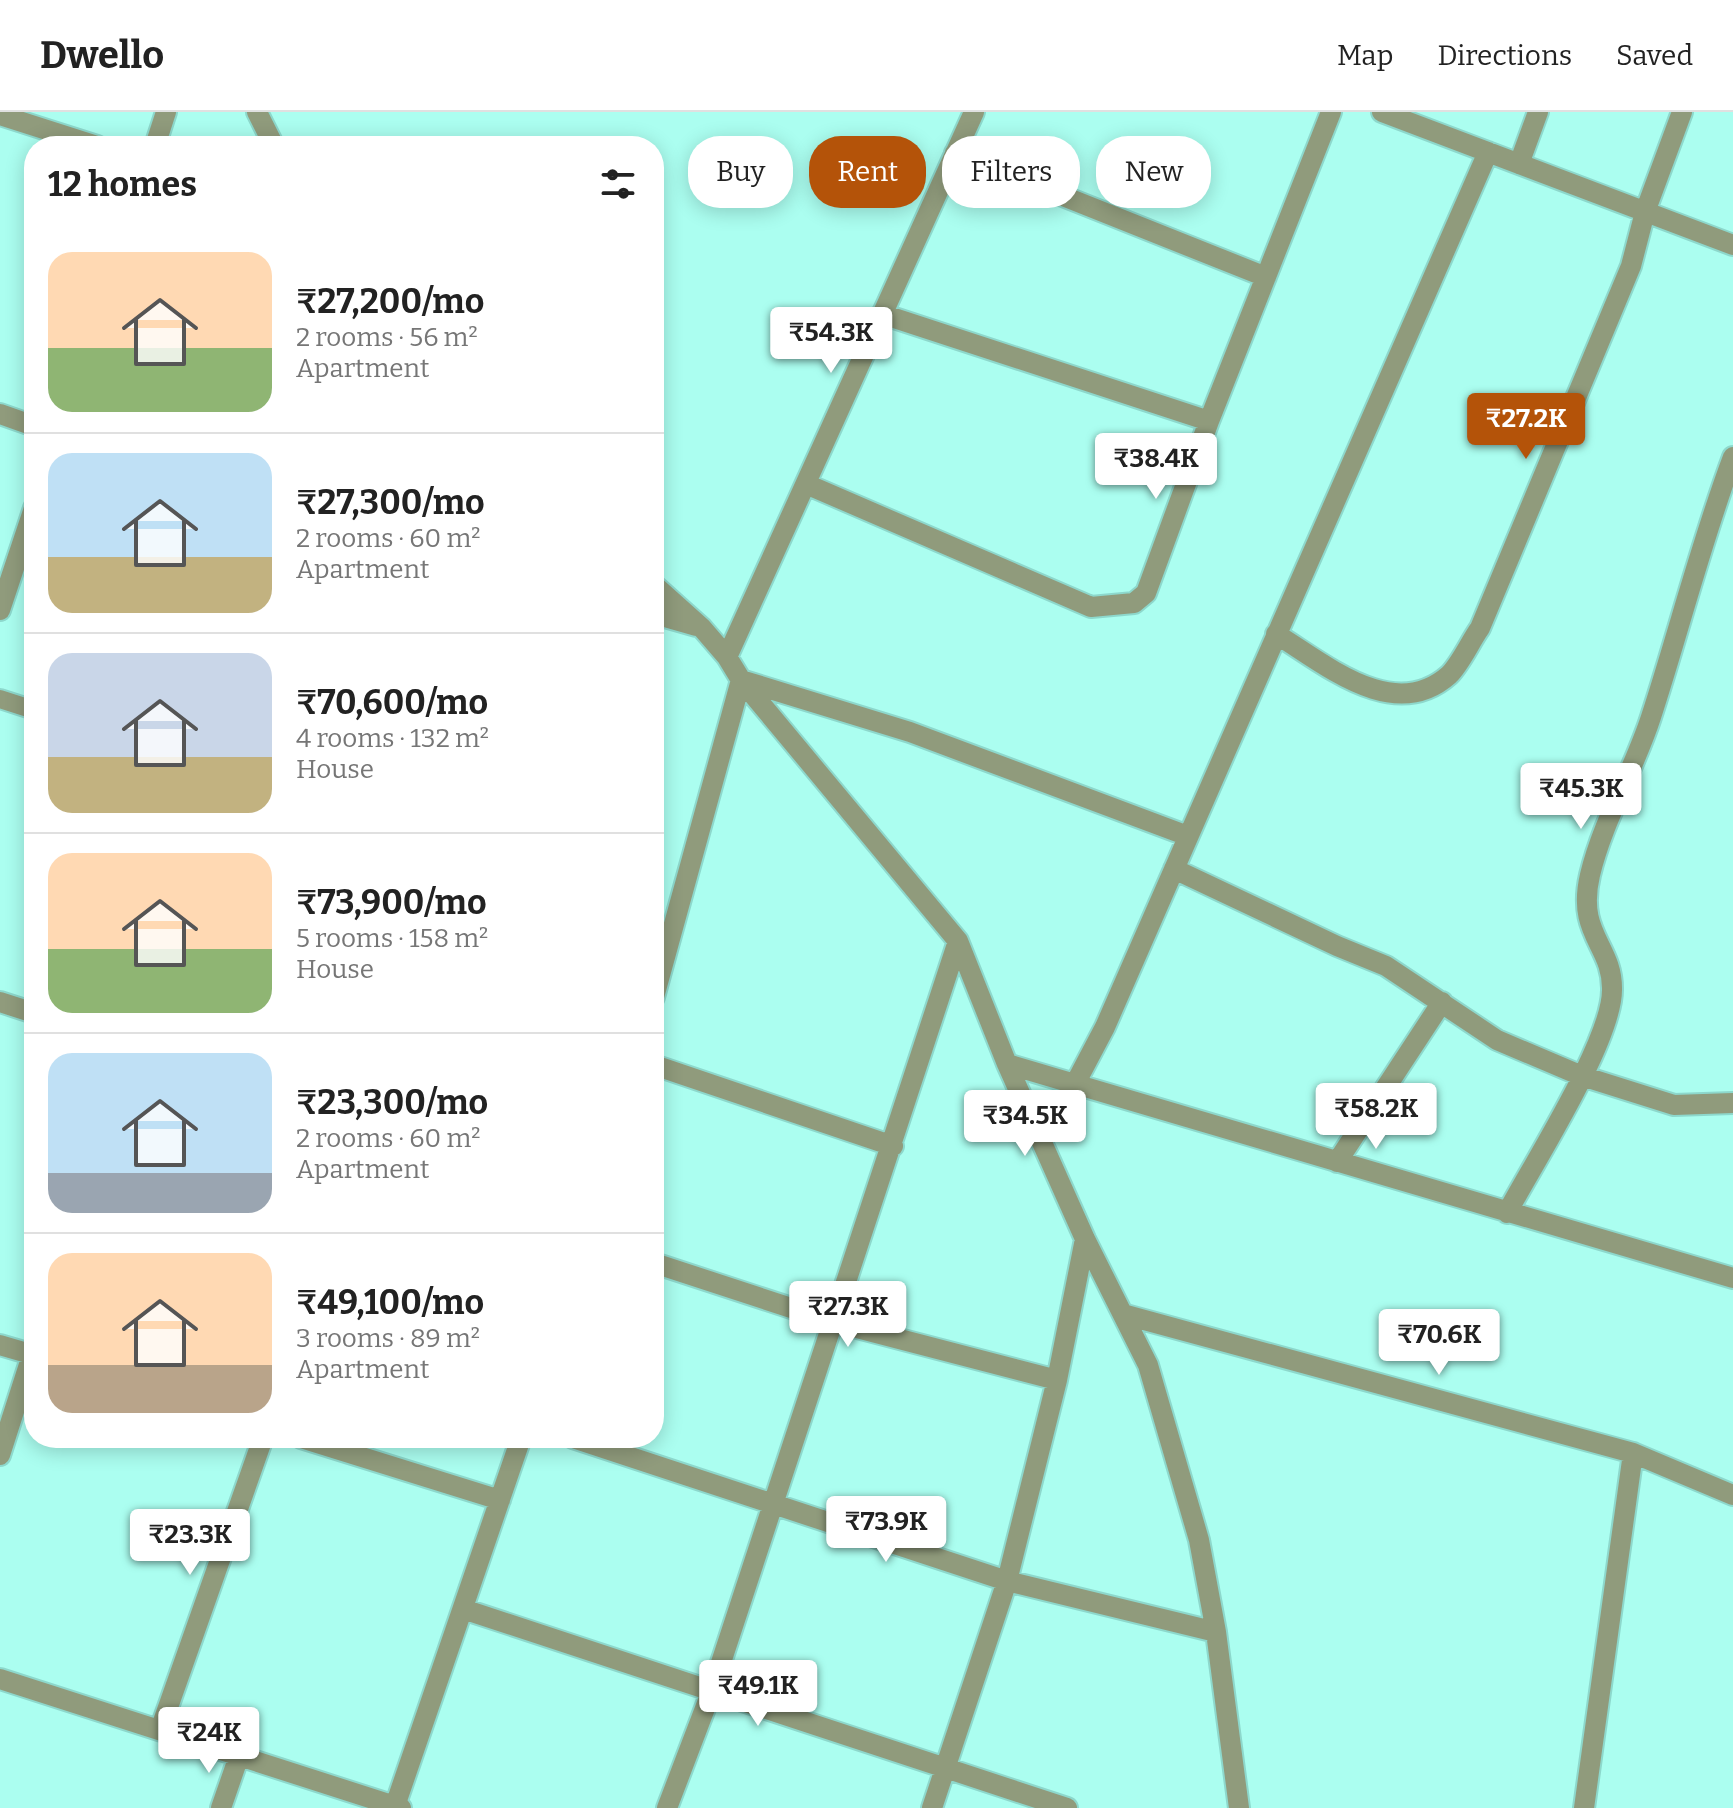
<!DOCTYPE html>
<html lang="en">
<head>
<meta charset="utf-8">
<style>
  body { margin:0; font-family:Bitter,serif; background:#f2f2f2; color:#222; height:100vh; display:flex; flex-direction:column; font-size:30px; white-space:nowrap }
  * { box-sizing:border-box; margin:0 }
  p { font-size:26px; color:#767676 }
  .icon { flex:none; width:44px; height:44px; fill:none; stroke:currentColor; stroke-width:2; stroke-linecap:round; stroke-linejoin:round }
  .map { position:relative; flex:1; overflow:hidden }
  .sheet { position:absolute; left:24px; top:24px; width:640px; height:1312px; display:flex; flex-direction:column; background:#fff; border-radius:32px; box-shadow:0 4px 20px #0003 }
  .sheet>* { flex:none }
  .guide { position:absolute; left:688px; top:24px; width:760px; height:72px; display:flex; gap:16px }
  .price { position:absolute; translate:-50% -68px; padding:0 18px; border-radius:8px; background:#fff; color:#222; font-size:26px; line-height:52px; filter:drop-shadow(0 2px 4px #0008) }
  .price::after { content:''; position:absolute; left:50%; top:48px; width:24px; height:18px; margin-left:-12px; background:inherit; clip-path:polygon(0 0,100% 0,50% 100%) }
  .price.selected { background:#b45309; color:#fff }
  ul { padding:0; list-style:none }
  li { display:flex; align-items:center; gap:24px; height:200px; padding:0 24px }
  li+li { border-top:2px solid #e0e0e0 }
  li span { display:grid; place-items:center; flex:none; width:224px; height:160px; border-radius:24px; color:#555 }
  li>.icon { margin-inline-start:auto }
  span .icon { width:96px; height:96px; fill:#fffc; stroke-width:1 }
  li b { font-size:34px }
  h2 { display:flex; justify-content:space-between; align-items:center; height:96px; padding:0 24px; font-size:34px }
  .chip { padding:0 28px; border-radius:32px; background:#fff; box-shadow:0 4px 20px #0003; font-size:28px; line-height:72px }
  .chip.selected { background:#b45309; color:#fff }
  header { display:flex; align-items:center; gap:48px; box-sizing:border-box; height:112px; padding:0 40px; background:#fff; border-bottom:2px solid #e0e0e0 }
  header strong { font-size:38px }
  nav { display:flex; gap:44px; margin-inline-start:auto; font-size:28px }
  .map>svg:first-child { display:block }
</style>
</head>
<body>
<header>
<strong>Dwello</strong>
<nav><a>Map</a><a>Directions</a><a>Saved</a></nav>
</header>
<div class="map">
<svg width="1733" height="1696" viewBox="0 0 1733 1696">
  <rect width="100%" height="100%" fill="#abfef0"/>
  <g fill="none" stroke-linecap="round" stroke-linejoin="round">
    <defs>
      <path id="service" d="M0,587L34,598"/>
      <path id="minor" d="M257,0L274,34
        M1382,0L1733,133
        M0,3L97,34
        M155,34L166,0
        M955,41L1266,165
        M1519,52L1538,0
        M882,202L1209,309
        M0,302L34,314
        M806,372L1091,495L1134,491L1146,481L1209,309L1331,0
        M654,473L702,516L727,545L741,568L958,829L1007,952L1085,1127L1148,1253L1199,1428L1216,1520L1239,1696
        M0,498L34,396
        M654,502L696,514
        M1276,522C1325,552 1394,612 1449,563C1461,551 1470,530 1480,516L1631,154L1645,100L1682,0
        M727,545L974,0
        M1174,757L1337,834L1386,854L1497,928L1582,964L1674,993L1733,991
        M654,885L741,568L910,620L1188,724
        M0,890L34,901
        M1007,952L1733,1166
        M654,953L893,1034
        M1075,972L1105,915L1488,40
        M1337,1050L1442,890
        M1507,1101C1533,1052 1612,929 1612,878C1613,833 1576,823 1590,763C1603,708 1634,658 1651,605C1679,519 1701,430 1733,345
        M654,1151L834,1210L1057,1268
        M1126,1203L1633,1341L1733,1383
        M0,1233L34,1243
        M301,1326L500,1388
        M573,1326L1007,1469L1216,1520
        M0,1343L34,1237
        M463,1497L1067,1696
        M0,1567L401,1696
        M160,1618L263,1326
        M395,1694L521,1326
        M221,1696L239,1644
        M667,1696L712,1578L958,829
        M932,1696L1007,1469L1057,1268L1085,1127
        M1584,1696L1633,1341"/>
    </defs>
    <!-- service casing -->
    <use href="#service" stroke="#8dd8cc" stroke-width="22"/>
    <!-- minor casing -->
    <use href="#minor" stroke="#8dd8cc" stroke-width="24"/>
    <!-- service -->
    <use href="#service" stroke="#909b7c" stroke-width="18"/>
    <!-- minor -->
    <use href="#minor" stroke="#909b7c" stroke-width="20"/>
  </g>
</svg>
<b class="price" style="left:831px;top:263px">₹54.3K</b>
<b class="price selected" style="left:1526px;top:349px">₹27.2K</b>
<b class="price" style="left:1156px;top:389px">₹38.4K</b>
<b class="price" style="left:1581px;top:719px">₹45.3K</b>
<b class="price" style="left:1376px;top:1039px">₹58.2K</b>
<b class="price" style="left:1025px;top:1046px">₹34.5K</b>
<b class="price" style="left:848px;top:1237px">₹27.3K</b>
<b class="price" style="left:1439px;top:1265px">₹70.6K</b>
<b class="price" style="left:886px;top:1452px">₹73.9K</b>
<b class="price" style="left:190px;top:1465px">₹23.3K</b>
<b class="price" style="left:758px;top:1616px">₹49.1K</b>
<b class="price" style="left:209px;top:1663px">₹24K</b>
<div class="guide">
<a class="chip">Buy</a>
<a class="chip selected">Rent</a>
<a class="chip">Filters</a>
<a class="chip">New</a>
</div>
<section class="sheet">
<h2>12 homes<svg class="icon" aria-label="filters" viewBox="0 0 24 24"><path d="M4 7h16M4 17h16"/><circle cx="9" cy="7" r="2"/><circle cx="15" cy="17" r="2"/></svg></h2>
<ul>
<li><span style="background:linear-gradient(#ffd9b3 60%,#8fb573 0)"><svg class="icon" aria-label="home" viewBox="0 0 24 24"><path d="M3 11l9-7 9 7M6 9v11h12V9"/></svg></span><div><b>₹27,200/mo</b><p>2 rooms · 56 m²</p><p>Apartment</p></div></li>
<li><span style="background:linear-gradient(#bfe0f5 65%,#c2b280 0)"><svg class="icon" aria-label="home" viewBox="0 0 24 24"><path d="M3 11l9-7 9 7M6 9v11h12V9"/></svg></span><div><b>₹27,300/mo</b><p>2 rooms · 60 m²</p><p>Apartment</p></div></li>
<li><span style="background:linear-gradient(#c9d6e8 65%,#c2b280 0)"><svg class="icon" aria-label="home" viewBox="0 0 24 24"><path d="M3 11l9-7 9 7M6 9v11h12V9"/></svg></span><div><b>₹70,600/mo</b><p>4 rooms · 132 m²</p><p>House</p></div></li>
<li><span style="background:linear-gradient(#ffd9b3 60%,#8fb573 0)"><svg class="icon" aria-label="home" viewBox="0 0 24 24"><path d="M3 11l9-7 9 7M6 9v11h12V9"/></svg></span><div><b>₹73,900/mo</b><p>5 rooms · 158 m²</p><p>House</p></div></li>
<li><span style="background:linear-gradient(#bfe0f5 75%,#9aa5b1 0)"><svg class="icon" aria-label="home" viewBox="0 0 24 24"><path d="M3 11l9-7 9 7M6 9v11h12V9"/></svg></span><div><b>₹23,300/mo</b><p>2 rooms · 60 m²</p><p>Apartment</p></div></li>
<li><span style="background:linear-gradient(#ffd9b3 70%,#b9a48a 0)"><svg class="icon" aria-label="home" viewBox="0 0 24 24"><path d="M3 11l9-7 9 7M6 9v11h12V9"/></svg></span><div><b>₹49,100/mo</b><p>3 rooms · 89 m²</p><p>Apartment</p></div></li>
</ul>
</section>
</div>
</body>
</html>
